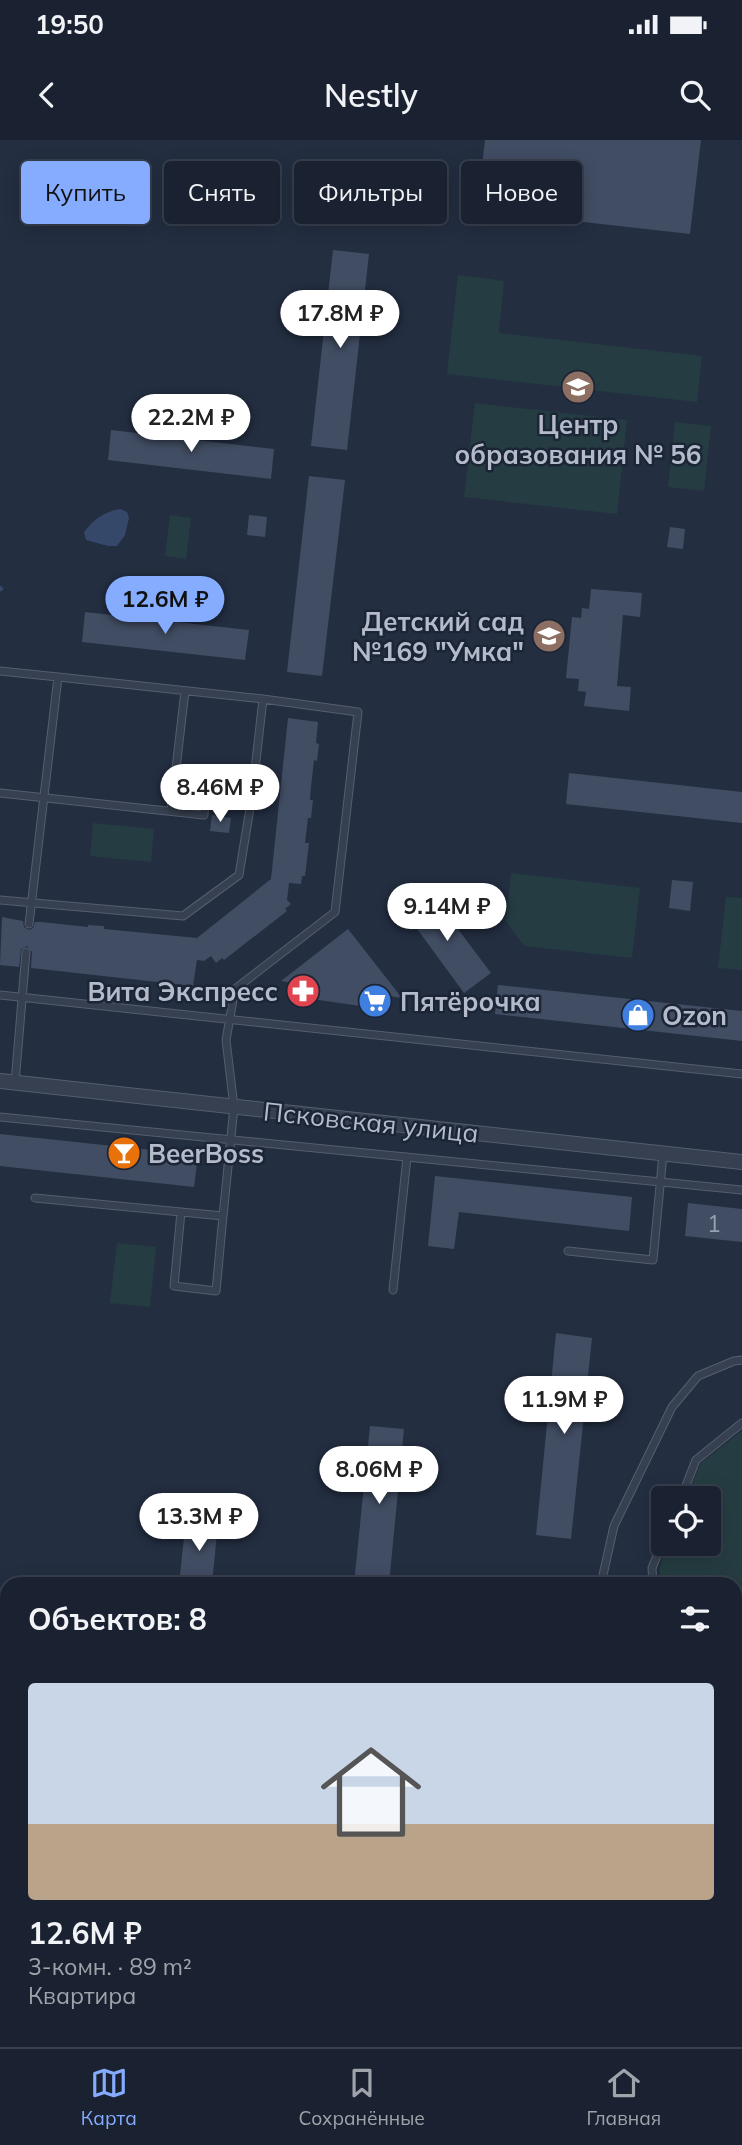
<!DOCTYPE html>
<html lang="ru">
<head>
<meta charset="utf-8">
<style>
  body { margin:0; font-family:Mulish,sans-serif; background:#272f3d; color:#f1f3f6; height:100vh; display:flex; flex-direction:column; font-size:26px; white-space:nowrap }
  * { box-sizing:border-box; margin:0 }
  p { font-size:23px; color:#9fa4ab }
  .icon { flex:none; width:38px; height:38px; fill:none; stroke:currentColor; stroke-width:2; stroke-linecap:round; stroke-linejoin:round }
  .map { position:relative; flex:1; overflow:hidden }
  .side { position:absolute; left:0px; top:1437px; width:742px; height:471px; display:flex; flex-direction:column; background:#1a2231; border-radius:21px 21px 0 0; box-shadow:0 4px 18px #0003,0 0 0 2px #383f4d }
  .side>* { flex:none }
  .top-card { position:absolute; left:21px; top:21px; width:700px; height:63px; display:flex; gap:14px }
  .fabs { position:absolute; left:651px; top:1346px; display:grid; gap:14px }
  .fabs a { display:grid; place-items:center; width:70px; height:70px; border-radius:7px; background:#1a2231; box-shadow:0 4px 18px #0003,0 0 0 2px #383f4d; font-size:35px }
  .price { position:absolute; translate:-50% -60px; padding:0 16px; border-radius:24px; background:#fff; color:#222; font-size:23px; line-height:46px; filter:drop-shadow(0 2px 4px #0008) }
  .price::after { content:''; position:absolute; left:50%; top:42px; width:21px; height:16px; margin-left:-10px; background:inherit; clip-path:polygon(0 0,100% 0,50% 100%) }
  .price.on { background:#85acff; color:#111 }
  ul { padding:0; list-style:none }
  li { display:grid; align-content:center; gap:14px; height:371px; padding:0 28px }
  li span { display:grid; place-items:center; height:217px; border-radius:7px; color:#555 }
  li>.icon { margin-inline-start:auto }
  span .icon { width:126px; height:126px; fill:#fffc; stroke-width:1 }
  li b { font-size:30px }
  h2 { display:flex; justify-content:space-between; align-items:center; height:84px; padding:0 28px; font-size:30px }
  .chip { padding:0 24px; border-radius:7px; background:#1a2231; box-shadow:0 4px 18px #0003,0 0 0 2px #383f4d; font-size:24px; line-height:63px }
  .chip.on { background:#85acff; color:#111 }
  .status { display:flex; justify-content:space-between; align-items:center; height:49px; padding:0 35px; background:#1a2231; direction:ltr }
  .status svg { height:19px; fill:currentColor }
  header { display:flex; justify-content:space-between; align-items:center; height:91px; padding:0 28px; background:#1a2231; font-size:32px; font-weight:600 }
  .menu { display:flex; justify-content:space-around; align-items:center; height:98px; border-top:2px solid #383f4d; background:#1a2231; font-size:19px; color:#9fa4ab }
  .menu a { display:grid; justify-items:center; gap:4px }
  .menu .on { color:#85acff }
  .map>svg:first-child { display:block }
</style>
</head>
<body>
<div class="status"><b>19:50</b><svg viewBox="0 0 49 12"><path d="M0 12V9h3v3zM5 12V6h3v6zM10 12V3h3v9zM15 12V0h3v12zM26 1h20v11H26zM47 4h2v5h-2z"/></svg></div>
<header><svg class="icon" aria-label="back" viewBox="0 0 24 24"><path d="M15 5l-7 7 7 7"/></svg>Nestly<svg class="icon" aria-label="search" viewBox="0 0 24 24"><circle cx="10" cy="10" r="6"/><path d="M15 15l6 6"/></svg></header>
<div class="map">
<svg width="742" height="1907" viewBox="0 0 742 1907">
  <rect width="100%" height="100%" fill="#232e41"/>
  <!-- green -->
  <path fill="#253d42" d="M458,135L504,141L499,193L702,216L697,262L447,234Z
    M475,263L627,280L617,374L464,357Z
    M675,282L711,286L704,351L668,347Z
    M170,375L191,378L186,419L165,416Z
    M93,683L154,689L151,722L90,716Z
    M511,733L640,748L632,818L524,806L506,781Z
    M726,757L742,758V830L718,828Z
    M117,1103L156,1107L150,1167L110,1163Z
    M742,1291V1481L735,1479V1444H659L660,1427L668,1404H709V1358H700L703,1349L692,1344L701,1323Z"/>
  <!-- water -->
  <path fill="#354869" d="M120,369L127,372L129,378L125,395L117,406H108L86,400L84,392C94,379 104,372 120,369Z"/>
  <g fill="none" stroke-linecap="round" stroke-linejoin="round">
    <!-- stream -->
    <path stroke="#354869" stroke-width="4.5" d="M0,448L1,449"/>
  </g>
  <!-- building -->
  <path fill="#414d63" d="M485,0H701L690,94L477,70Z
    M333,110L369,114L347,310L311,306Z
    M111,290L274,309L271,339L108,320Z
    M309,336L345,340L322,536L287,532Z
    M249,375L267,377L265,397L247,395Z
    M670,387L685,389L683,409L667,407Z
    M591,449L642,453L640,477L623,475L617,546L631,547L629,571L584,566L586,552L578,551L579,539L566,538L572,477L581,478L582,468L589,469Z
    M85,472L249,490L245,520L82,502Z
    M288,578L318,582L316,603L319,604L317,621L314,620L311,647L310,660H313L311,678H308L305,703H309L305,736H302L301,744L289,743L287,760L291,764L285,769L287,771L224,820L222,818L216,823L211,816L204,821L197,820L193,846L31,828L32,812L27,806L21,809L19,827L0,825L2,777L23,781L24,787L29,790L33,788L35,782H41L88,787V785L104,786V789L197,798L271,739Z
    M569,633L742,652V683L566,664Z
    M212,675L231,678L229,693L210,691Z
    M672,740L693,742L690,771L669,768Z
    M430,752L491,833L464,853L404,771Z
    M348,789L402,858L383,855L381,869L298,857L300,844L281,841Z
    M498,845L742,871V901L495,874Z
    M0,994L198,1015L194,1047L0,1026Z
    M435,1036L632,1057L629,1091L459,1072L454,1109L428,1106Z
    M688,1063L742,1069V1102L685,1096Z
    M556,1193L592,1198L571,1399L536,1395Z
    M370,1286L404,1289L389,1444H354Z
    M186,1379L218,1383L212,1444H179Z"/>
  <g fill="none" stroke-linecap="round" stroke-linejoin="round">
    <defs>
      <path id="service" d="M0,531L58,537L29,784
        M0,653L204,675L206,651L252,656L263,559L58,537
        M171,671L185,551
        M0,760L183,776L239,735L252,656
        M0,855L742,934
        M15,943L26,812
        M0,977L742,1050
        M35,1058L223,1076L234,967L226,900L235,849L335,772L358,572L263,559
        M181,1072L174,1146L216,1151L223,1076
        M568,1111L653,1120L663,1014
        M393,1150L407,1017
        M681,1358L696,1320L742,1283
        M601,1444L614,1386L672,1267L698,1236L734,1221L742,1220
        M653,1444L652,1428L663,1401
        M735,1490L742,1496
        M0,1756L7,1757
        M735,1862L742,1863
        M486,1900L548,1907
        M325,1907L334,1900
        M443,1907L452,1900"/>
      <path id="minor" d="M0,941L742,1022
        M0,1707L7,1708"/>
    </defs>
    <!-- service casing -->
    <use href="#service" stroke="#555e6e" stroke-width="9"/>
    <!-- minor casing -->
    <use href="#minor" stroke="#555e6e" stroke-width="16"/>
    <!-- service -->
    <use href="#service" stroke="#374050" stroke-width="7"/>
    <!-- minor -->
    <use href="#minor" stroke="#374050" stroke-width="14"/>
  </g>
  <!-- icons -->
  <defs>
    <symbol id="school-disc" viewBox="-11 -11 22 22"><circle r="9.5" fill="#8d6e63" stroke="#1c2536"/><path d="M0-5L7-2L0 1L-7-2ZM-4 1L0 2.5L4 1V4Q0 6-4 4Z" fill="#fff"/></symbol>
    <symbol id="pharmacy-disc" viewBox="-11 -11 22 22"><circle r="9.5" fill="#e0444e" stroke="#1c2536"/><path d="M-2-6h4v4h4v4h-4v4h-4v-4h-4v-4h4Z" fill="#fff"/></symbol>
    <symbol id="supermarket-disc" viewBox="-11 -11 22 22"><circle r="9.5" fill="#3f7fe0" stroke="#1c2536"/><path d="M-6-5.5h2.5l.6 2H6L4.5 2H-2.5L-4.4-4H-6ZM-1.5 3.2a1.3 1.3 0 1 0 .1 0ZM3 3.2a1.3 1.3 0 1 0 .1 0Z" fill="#fff"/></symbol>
    <symbol id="shop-disc" viewBox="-11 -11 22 22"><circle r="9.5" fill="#3f7fe0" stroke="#1c2536"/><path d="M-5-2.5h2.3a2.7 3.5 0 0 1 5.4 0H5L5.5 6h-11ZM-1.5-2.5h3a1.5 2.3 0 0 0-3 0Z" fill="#fff"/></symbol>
    <symbol id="bar-disc" viewBox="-11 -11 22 22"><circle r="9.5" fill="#e8710a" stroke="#1c2536"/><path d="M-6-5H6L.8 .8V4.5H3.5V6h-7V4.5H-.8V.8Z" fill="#fff"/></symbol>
  </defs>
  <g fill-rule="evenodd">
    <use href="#school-disc" x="559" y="228" width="38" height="38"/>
    <use href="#school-disc" x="530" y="477" width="38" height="38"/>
    <use href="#pharmacy-disc" x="284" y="832" width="38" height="38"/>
    <use href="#supermarket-disc" x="356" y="842" width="38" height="38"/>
    <use href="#shop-disc" x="619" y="856" width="38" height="38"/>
    <use href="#bar-disc" x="105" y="994" width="38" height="38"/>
  </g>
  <g text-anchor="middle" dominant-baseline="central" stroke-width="5" stroke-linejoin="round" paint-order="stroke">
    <!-- number labels -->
    <g font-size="23" fill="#96a0b1">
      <text x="714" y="1083">1</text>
    </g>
    <!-- poi labels -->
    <g font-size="26" font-weight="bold" fill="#b3bbcb" stroke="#1c2536" text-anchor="start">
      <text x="578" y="284" text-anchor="middle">Центр<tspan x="578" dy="30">образования № 56</tspan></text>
      <text x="524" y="481" text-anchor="end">Детский сад<tspan x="524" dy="30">№169 "Умка"</tspan></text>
      <text x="278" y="851" text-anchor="end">Вита Экспресс</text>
      <text x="400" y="861">Пятёрочка</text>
      <text x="662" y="875">Ozon</text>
      <text x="148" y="1013">BeerBoss</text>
    </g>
    <!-- street labels -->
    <g font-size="26" fill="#b3bbcb" stroke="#1c2536">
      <text transform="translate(371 982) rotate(6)">Псковская улица</text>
    </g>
  </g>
</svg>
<div class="fabs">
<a><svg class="icon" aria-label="locate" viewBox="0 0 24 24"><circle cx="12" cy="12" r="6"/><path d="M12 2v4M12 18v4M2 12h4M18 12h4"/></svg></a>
</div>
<b class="price" style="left:340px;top:210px">17.8M ₽</b>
<b class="price" style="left:191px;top:314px">22.2M ₽</b>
<b class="price on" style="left:165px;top:496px">12.6M ₽</b>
<b class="price" style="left:220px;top:684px">8.46M ₽</b>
<b class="price" style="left:447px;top:803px">9.14M ₽</b>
<b class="price" style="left:564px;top:1296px">11.9M ₽</b>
<b class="price" style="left:379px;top:1366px">8.06M ₽</b>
<b class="price" style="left:199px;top:1413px">13.3M ₽</b>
<div class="top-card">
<a class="chip on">Купить</a>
<a class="chip">Снять</a>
<a class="chip">Фильтры</a>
<a class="chip">Новое</a>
</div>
<section class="side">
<h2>Объектов: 8<svg class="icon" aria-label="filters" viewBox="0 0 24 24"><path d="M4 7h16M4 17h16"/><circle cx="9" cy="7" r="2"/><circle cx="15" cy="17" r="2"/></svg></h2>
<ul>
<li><span style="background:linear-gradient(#c9d6e8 65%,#b9a48a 0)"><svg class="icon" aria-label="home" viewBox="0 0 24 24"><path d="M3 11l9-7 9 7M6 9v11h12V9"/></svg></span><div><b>12.6M ₽</b><p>3-комн. · 89 m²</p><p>Квартира</p></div></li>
</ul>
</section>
</div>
<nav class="menu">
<a class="on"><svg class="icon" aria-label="map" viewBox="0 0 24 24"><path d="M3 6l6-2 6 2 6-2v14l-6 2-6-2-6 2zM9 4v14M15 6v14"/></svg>Карта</a>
<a><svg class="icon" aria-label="saved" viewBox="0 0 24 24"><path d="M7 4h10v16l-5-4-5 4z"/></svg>Сохранённые</a>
<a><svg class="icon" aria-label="home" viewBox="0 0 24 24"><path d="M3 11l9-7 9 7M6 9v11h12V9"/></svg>Главная</a>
</nav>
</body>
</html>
